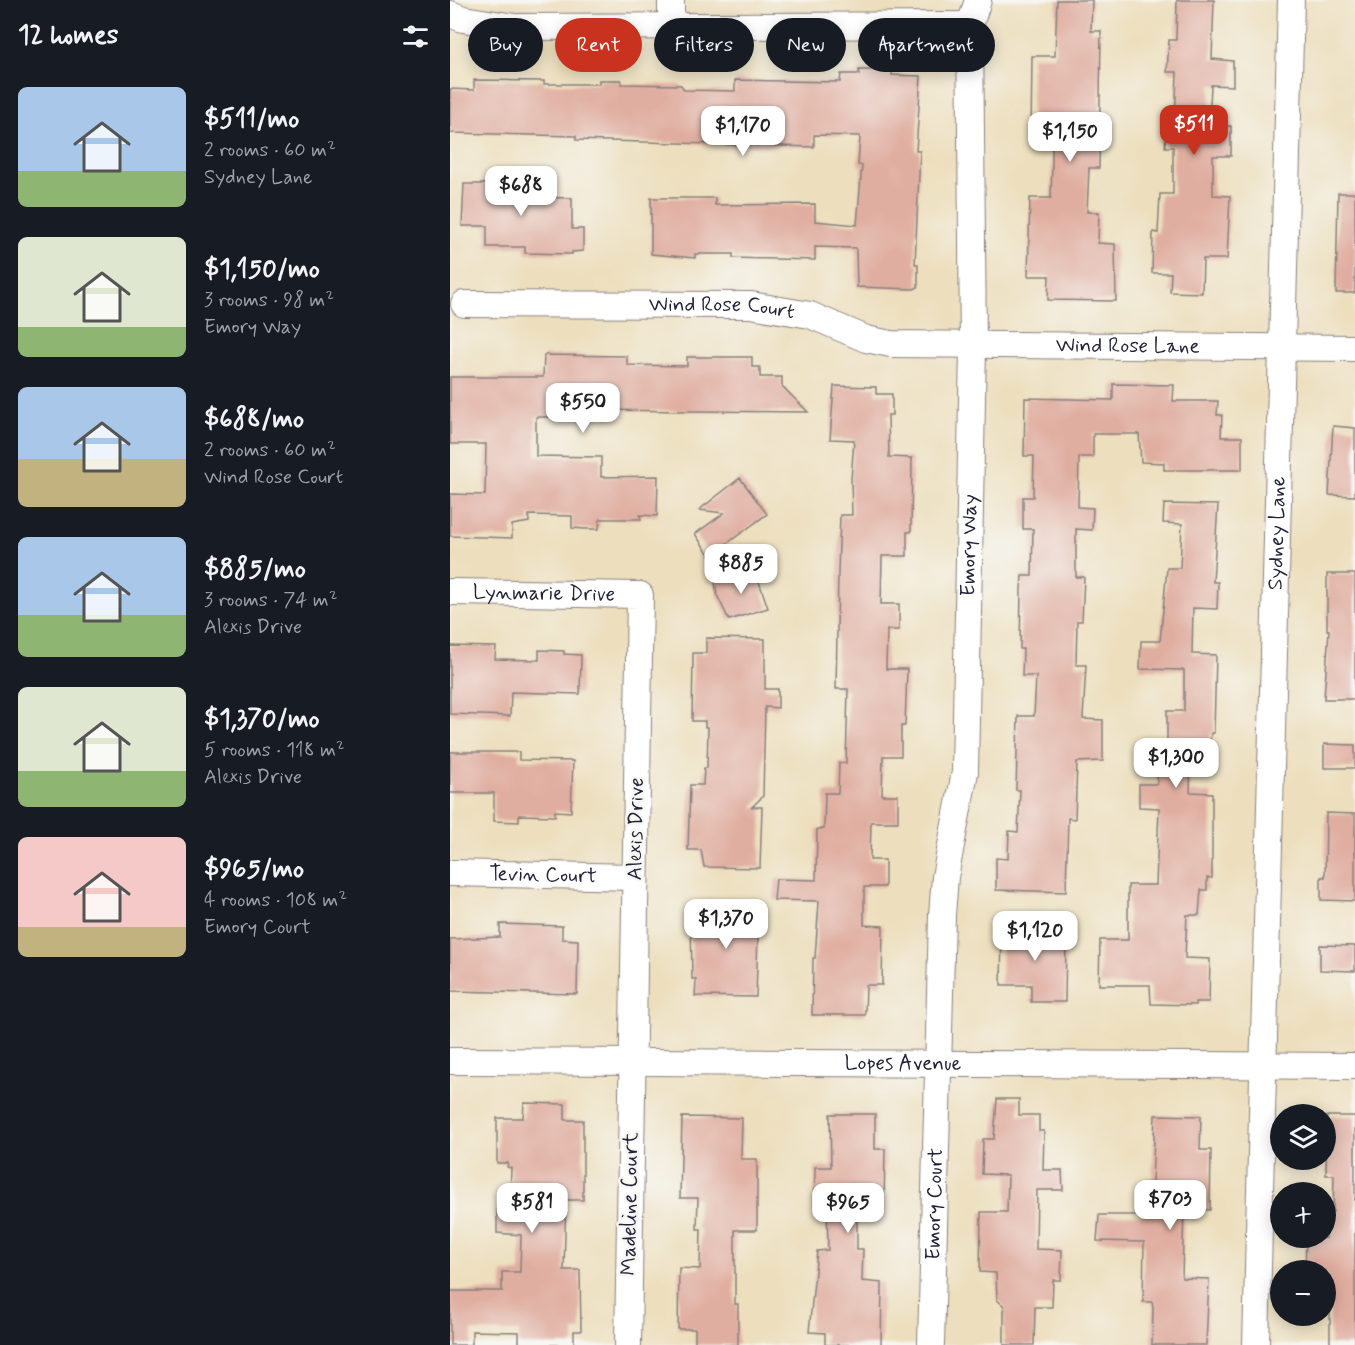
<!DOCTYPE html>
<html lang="en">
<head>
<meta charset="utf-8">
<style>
  body { margin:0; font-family:Mynerve,sans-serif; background:#242831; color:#f1f3f6; height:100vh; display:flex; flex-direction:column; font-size:22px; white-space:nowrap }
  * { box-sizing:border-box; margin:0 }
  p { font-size:20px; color:#9ea1a6 }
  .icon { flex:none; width:33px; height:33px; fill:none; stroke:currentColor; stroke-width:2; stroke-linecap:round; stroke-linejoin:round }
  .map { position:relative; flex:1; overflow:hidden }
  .details { display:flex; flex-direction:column; background:#171b24; width:450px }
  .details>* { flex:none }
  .hud { position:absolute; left:18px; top:18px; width:570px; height:54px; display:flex; gap:12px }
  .buttons { position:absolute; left:820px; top:1104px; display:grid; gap:12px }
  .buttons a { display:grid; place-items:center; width:66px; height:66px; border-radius:50%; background:#171b24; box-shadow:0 3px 15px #0003; font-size:30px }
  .price { position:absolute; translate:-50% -51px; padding:0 14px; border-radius:12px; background:#fff; color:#222; font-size:20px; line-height:39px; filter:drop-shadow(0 2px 3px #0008) }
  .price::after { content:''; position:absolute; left:50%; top:36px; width:18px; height:14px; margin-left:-9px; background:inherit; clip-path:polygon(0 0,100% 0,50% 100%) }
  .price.current { background:#c8321e; color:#fff }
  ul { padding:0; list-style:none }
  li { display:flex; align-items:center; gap:18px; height:150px; padding:0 18px }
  li span { display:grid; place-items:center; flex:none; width:168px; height:120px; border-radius:9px; color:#555 }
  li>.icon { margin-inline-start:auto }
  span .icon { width:72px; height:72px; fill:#fffc; stroke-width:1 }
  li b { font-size:26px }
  h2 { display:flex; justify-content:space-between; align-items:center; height:72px; padding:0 18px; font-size:26px }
  .chip { padding:0 21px; border-radius:27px; background:#171b24; box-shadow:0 3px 15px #0003; font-size:21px; line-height:54px }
  .chip.current { background:#c8321e; color:#fff }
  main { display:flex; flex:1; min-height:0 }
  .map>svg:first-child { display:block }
</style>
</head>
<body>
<main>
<section class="details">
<h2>12 homes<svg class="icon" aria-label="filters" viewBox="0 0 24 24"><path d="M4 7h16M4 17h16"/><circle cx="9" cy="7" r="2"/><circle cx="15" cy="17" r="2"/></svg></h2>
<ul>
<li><span style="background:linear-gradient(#a9c7e8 70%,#8fb573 0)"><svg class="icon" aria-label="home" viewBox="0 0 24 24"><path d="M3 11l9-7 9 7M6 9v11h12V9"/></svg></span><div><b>$511/mo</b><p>2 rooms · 60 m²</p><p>Sydney Lane</p></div></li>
<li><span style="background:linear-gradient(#dfe7d0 75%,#8fb573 0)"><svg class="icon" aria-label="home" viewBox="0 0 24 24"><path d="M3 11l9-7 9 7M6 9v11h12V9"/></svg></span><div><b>$1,150/mo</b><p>3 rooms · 98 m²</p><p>Emory Way</p></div></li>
<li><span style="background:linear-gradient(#a9c7e8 60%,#c2b280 0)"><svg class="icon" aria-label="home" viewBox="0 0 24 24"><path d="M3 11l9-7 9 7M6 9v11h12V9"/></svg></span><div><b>$688/mo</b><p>2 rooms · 60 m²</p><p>Wind Rose Court</p></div></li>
<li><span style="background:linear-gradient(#a9c7e8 65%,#8fb573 0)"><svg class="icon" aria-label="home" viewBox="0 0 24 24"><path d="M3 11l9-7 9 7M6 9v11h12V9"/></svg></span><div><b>$885/mo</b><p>3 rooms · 74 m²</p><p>Alexis Drive</p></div></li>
<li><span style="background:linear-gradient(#dfe7d0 70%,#8fb573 0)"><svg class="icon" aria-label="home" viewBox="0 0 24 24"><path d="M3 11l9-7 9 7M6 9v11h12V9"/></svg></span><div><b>$1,370/mo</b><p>5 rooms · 118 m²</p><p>Alexis Drive</p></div></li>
<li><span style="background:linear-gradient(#f6c9c9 75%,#c2b280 0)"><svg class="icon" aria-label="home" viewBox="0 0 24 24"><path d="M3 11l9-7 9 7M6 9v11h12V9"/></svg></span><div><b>$965/mo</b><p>4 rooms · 108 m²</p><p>Emory Court</p></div></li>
</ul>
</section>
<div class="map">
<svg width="905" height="1345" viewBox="0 0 905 1345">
  <rect width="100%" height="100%" fill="#f6f6f2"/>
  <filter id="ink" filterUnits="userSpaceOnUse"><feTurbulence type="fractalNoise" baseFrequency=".0167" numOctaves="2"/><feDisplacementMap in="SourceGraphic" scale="12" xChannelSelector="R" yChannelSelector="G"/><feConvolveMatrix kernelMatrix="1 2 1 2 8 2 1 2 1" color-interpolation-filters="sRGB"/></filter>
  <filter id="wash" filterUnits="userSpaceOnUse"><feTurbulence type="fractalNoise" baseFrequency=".008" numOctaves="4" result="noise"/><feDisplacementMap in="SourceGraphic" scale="24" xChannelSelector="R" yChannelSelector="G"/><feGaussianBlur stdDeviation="1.35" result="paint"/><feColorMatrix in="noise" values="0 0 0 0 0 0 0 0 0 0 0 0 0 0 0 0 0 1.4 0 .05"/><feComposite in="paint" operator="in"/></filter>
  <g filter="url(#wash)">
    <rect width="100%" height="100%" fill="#eddfbe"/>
    <g id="blocks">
      <!-- building -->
      <path fill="#e0aea0" d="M607,0H642L641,31H651L649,168H639L637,212H649L648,243L665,244L666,301L598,300L599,276H578L580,198H601L602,162V137H581L582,56H605Z
        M727,0H764L762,59L783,61V86L761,85L759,126H781V156H763V195L780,196L777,259H753L752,293L720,292L721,273H702L703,232L708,233L710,194H723V147H715L717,121H725L727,72H717L719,40H726Z
        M409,70H442V75L471,76L466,151H470L465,264H468V287L464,289L407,287L406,248L365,247V260L283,258V254H245V258L201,254V198H265V205L365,204V221L407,225L412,165H408L410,136L364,135V147L126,140V136L0,133V89L24,90V80L94,81V84H149V80H171V84L231,85L234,90L285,91V80L390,82L391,74H409Z
        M67,171L69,197L122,198V229H133V251L122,252V254L75,253V247H37V226H12L14,184H41V172Z
        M888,193H905V293H886Z
        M94,355L177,356V365L237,366V357H302V367H310V377H332V386L358,412L138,410V417H86V456L151,457V477L208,476L207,516L190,515L191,519H150L149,529H135L122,528V516L79,515V522L62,525V538L0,536V494L35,495L36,444H0V377H93Z
        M663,384L724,385L723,401H768L767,415H772L771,437H792V470H714V463L691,462L689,434H643V457H629L628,507L643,508L642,530L626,529V577H634L632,621H627L626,665H636L633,719L653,720V761L627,762L625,819L618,818L616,892L546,890V858L558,859L559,831L568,832L570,790H566L568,716H584L586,676H572L573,649H570L571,589L572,576H582L583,529H573V497H583L584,456H574L575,398L663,400Z
        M384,386L426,387V394H442V415H438L439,457L462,458L461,532H457V556H432L431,604H449V630H437L436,669H457L455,726H451V756H433L432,795H448V822H421L420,860H435V887H414V925L433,926L432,985H416L415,1015H362L363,958H365L369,901L324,900L326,879L366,880L367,829H374L375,793H388L389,763H396L398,689H386L388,572L390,515H402L401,480L404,440L380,439Z
        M883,426L905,428V496L879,495Z
        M290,478L317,514L260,556L245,534L274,513L249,510Z
        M714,504L768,505L763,582H768L767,609L743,608L742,654L766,655L764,733H761L760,742L741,741L740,792L762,793V878H757V890H751L749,915H737L735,958L760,959L759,1002H745V1005L701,1004L700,985H649L650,940H678V885H706L709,808L689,807V784H707L708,753H717V711H734V670L690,669L691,641H710L717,568H730L732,524L713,523Z
        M305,570L318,608L279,620L267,595L265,582Z
        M877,574H905V699H874L879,630H877Z
        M256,638L315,639V689H328V708L315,707L313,796L302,807H312L310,868L254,867L251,850H238L240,785H253L254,768H257L258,727H255V721H242L243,653H256Z
        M0,646L46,647L45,659L89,660V650L114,651V654L131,655L130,694L61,692L60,716L0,714Z
        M874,744L905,745V768H874Z
        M0,752H69V760L123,761L121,812L105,811V816L69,815V822L44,821V793H0Z
        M876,813L905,814V901L871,900V877H875Z
        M254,903L309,904L306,997L245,996L246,979H242L241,919H254Z
        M50,924L112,926V939L128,940L127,994L0,991V939L50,937Z
        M552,928H608V939H616L615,1002H581V985H551Z
        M870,945L905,946V971L870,970Z
        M547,1099H569V1115H589V1131H594L593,1170H612L613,1190H587L586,1249L612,1250L611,1280H603L602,1307H585L584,1345H554V1306L547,1300L546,1273L530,1272L531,1212H557L558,1175L532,1174L533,1139H544Z
        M74,1103L115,1104V1120H133V1200H116L114,1270H130L131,1331H124V1345H69V1332L22,1331V1345H0V1291H52V1272H70L71,1235L47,1233V1203H60L61,1168L57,1167L58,1163H47V1118H73Z
        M380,1114H425V1149H435L434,1212H407V1249H413L412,1281L432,1283L431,1345H375V1333L359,1332L367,1251L378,1250L377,1207H364L365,1167H381Z
        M705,1115L751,1116L750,1150H761L760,1210L734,1209L733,1242L732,1278L759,1279L756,1345H702L703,1308L702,1302H693L694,1242L647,1241L649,1215H693V1183H702Z
        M877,1116H905V1345H880V1309H876V1270H855L856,1238H876V1212H883L884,1175H876Z
        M232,1117L292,1118L291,1159H307V1230H285V1304H288V1345H245V1329H228L229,1268L250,1269L251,1229H247L248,1198H230Z"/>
    </g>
  </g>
  <g filter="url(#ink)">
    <use href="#blocks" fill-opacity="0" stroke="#88807c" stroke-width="1.5"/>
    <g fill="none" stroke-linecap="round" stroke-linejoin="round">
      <defs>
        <g id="street">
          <path d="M0,14L13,19L65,27L520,25"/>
          <path d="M221,28V0"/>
          <path id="s1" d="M14,304L301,305L360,315L416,339L441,344L905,348"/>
          <path id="s2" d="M0,592L190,595L178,1345"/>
          <path id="s3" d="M0,873L185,877"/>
          <path id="s4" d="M0,1061L905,1066"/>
          <path id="s5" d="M481,1345L492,915L495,877L515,772L523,346L520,25L528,0"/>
          <path id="s6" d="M806,1345L841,0"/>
        </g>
      </defs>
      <!-- street casing -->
      <use href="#street" stroke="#88807c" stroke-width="28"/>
      <!-- street -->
      <use href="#street" stroke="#fff" stroke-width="26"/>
    </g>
  </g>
  <g text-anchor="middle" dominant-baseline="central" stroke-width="5" stroke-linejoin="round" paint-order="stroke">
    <!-- street labels -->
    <g font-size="21" fill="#22223b" stroke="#f6f6f2">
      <text stroke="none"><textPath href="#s1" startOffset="258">Wind Rose Court</textPath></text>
      <text stroke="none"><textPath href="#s1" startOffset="670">Wind Rose Lane</textPath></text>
      <text stroke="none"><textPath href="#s6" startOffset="812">Sydney Lane</textPath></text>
      <text stroke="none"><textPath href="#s5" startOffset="802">Emory Way</textPath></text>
      <text stroke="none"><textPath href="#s2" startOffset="94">Lynmarie Drive</textPath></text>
      <text transform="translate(186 829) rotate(-89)">Alexis Drive</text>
      <text stroke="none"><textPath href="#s3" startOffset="93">Tevin Court</textPath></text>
      <text stroke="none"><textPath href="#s4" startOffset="453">Lopes Avenue</textPath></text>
      <text transform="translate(180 1204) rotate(-89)">Madeline Court</text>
      <text stroke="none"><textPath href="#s5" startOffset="141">Emory Court</textPath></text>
    </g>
  </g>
</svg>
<div class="buttons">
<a><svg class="icon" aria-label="layers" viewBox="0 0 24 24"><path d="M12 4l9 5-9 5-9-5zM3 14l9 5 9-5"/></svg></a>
<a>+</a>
<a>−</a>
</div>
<b class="price current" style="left:744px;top:156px">$511</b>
<b class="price" style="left:293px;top:157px">$1,170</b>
<b class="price" style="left:620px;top:163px">$1,150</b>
<b class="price" style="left:71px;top:217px">$688</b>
<b class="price" style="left:133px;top:434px">$550</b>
<b class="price" style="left:291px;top:595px">$885</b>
<b class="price" style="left:726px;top:789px">$1,300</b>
<b class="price" style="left:276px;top:950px">$1,370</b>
<b class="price" style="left:585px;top:962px">$1,120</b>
<b class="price" style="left:720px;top:1231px">$703</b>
<b class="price" style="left:82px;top:1234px">$581</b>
<b class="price" style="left:398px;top:1234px">$965</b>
<div class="hud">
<a class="chip">Buy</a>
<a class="chip current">Rent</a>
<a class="chip">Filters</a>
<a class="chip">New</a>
<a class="chip">Apartment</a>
</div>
</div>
</main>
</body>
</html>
